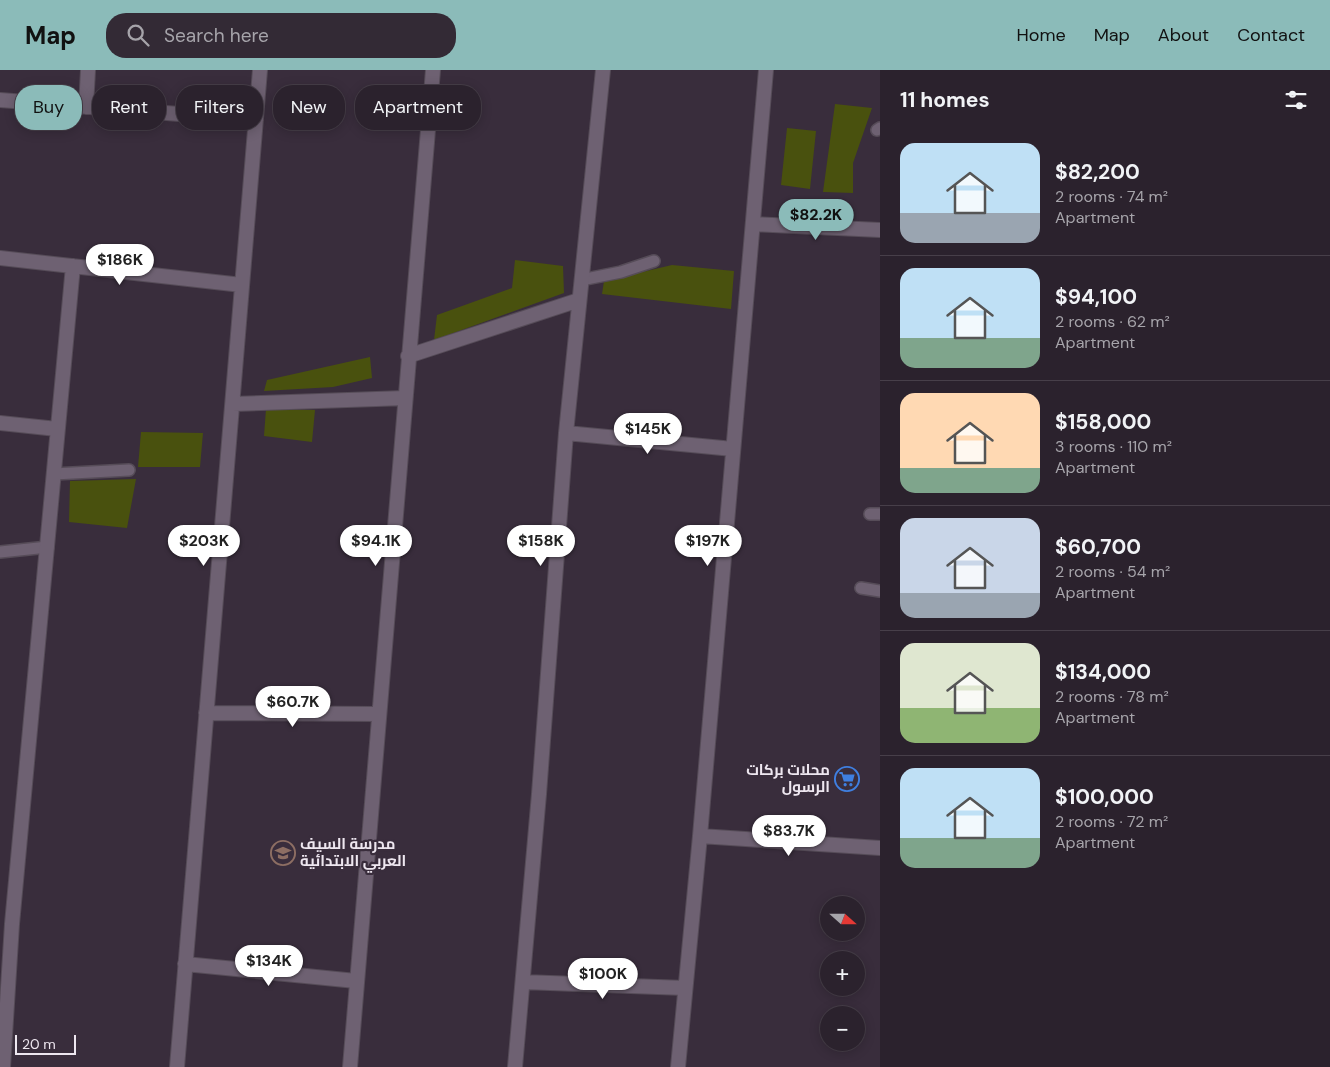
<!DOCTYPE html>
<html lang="en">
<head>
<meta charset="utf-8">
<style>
  body { margin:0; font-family:"DM Sans",Cairo,sans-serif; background:#332a35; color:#f1f3f6; height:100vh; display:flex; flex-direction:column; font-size:19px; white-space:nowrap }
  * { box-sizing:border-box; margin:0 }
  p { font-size:16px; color:#a6a4aa }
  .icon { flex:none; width:28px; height:28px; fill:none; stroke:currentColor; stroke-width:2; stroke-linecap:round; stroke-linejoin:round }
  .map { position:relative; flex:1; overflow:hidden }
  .side { display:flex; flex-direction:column; background:#2b222d; width:450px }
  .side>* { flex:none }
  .banner { position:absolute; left:15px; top:15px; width:475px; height:45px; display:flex; gap:10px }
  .needle { width:32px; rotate:111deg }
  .controls { position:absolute; left:820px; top:826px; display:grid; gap:10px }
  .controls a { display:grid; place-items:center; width:45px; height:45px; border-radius:50%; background:#2b222d; box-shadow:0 2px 12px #0003,0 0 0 1px #473f49; font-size:25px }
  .scale { position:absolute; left:15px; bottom:12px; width:61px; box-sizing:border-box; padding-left:5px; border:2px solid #eee7f0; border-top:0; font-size:14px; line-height:18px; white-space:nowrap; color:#eee7f0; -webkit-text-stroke:4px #392d3c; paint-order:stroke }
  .price { position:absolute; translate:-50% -42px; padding:0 11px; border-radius:18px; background:#fff; color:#222; font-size:16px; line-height:32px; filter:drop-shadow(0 1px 2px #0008) }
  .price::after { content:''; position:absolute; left:50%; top:30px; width:15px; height:11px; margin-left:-8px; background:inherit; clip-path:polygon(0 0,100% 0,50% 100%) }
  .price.active { background:#8bbbb9; color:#111 }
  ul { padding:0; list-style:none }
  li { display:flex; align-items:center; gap:15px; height:125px; padding:0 20px }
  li+li { border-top:1px solid #473f49 }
  li span { display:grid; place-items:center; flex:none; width:140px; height:100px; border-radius:15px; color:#555 }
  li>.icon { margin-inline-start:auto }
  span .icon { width:60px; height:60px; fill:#fffc; stroke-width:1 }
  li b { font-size:21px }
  h2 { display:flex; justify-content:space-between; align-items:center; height:60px; padding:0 20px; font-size:21px }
  .tag { padding:0 18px; border-radius:20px; background:#2b222d; box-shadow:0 2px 12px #0003,0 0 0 1px #473f49; font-size:18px; line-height:45px }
  .tag.active { background:#8bbbb9; color:#111 }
  header { display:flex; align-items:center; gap:30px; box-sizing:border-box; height:70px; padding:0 25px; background:#8bbbb9; color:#111 }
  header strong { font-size:24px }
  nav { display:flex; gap:28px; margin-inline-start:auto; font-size:18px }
  .search { width:350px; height:45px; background:#332a35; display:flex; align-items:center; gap:12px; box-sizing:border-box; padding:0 18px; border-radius:20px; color:#a6a4aa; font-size:19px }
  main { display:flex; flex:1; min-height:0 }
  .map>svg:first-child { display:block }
</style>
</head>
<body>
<header>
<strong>Map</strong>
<div class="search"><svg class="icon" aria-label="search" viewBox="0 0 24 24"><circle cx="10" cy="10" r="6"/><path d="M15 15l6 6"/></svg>Search here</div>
<nav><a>Home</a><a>Map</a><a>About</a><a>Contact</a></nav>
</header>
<main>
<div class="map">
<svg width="880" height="997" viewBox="0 0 880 997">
  <rect width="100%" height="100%" fill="#392d3c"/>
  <!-- green -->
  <path fill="#49510e" d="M835,34L872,38L853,93V123L823,122Z
    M787,58L816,61L810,119L781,115Z
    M515,190L563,196L564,223L434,270L437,245L512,218Z
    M672,195L734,201L731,239L602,224L604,211Z
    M370,287L372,308L333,317L264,321L267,310Z
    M266,339L315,340L312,372L264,366Z
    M141,362L203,363L200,397H138Z
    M136,409L127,458L69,452L70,411Z"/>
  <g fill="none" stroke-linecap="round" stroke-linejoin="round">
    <defs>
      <path id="service" d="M877,60L880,58
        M581,210L621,202L654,191
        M54,404L129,400
        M870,444H880
        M0,482L48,477
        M861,518L880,521"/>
      <path id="minor" d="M0,30L256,50
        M86,37L88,0
        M753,154L880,160
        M0,188L242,215
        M408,286L579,230
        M233,334L405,328
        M0,353L57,359
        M566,363L733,379
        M206,643L379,644
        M700,766L880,778
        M185,894L356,911
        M523,912L685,918
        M3,997L12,854L73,196
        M177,997L260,0
        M350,997L433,0
        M515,997L539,724L566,363L603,0
        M678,997L700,766L766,0"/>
    </defs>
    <!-- service casing -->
    <use href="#service" stroke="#564c58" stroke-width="14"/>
    <!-- minor casing -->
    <use href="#minor" stroke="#564c58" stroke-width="16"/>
    <!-- service -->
    <use href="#service" stroke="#6e6172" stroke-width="11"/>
    <!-- minor -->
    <use href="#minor" stroke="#6e6172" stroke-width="14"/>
  </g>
  <!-- icons -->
  <defs>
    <symbol id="supermarket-ring" viewBox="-11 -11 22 22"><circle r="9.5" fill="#392d3c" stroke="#3f7fe0" stroke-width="1.5"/><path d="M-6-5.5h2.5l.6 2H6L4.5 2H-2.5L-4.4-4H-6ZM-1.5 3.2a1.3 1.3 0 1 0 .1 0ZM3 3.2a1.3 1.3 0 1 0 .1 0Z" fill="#3f7fe0"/></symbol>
    <symbol id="school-ring" viewBox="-11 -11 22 22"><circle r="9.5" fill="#392d3c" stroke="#8d6e63" stroke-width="1.5"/><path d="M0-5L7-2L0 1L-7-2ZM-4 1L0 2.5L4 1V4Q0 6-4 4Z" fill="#8d6e63"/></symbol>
  </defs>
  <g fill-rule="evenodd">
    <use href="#supermarket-ring" x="833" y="695" width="28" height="28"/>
    <use href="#school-ring" x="269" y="769" width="28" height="28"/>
  </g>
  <g text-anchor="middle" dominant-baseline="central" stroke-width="4.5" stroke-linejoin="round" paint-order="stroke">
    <!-- poi labels -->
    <g font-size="15" font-weight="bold" fill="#eee7f0" stroke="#392d3c" text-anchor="end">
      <text x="830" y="700">محلات بركات<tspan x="830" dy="17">الرسول</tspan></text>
      <text x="300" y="774" text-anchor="start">مدرسة السيف<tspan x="300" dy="17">العربي الابتدائية</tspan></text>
    </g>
  </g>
</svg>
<div class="controls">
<a><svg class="needle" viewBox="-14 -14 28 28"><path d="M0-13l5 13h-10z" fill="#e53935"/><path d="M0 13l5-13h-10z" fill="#a6a4aa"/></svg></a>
<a>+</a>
<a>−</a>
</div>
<div class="scale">20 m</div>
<b class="price active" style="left:816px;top:171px">$82.2K</b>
<b class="price" style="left:120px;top:216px">$186K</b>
<b class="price" style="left:648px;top:385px">$145K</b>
<b class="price" style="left:204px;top:497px">$203K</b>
<b class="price" style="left:376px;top:497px">$94.1K</b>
<b class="price" style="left:541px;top:497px">$158K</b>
<b class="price" style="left:708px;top:497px">$197K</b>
<b class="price" style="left:293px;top:658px">$60.7K</b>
<b class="price" style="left:789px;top:787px">$83.7K</b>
<b class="price" style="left:269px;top:917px">$134K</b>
<b class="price" style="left:603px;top:930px">$100K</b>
<div class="banner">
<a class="tag active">Buy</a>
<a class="tag">Rent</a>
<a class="tag">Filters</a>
<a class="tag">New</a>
<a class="tag">Apartment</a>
</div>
</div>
<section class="side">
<h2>11 homes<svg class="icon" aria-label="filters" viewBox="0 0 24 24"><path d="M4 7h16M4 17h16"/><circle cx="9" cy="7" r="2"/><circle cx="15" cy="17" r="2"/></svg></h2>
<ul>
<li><span style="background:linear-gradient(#bfe0f5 70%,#9aa5b1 0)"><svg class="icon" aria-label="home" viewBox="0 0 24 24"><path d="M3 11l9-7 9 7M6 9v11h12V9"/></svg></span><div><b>$82,200</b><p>2 rooms · 74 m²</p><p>Apartment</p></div></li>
<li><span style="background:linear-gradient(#bfe0f5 70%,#7fa58c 0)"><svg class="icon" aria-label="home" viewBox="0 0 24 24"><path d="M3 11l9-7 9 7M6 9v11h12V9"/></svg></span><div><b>$94,100</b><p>2 rooms · 62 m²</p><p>Apartment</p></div></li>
<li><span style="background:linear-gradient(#ffd9b3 75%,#7fa58c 0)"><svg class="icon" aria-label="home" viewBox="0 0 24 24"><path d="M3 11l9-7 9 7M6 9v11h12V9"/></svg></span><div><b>$158,000</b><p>3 rooms · 110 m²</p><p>Apartment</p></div></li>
<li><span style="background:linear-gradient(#c9d6e8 75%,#9aa5b1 0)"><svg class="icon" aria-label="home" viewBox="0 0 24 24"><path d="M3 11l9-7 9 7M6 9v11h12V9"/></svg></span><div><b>$60,700</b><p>2 rooms · 54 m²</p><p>Apartment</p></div></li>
<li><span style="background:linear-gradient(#dfe7d0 65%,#8fb573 0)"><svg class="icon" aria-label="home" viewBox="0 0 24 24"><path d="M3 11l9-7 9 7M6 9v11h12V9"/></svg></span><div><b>$134,000</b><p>2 rooms · 78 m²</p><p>Apartment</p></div></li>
<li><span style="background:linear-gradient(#bfe0f5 70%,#7fa58c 0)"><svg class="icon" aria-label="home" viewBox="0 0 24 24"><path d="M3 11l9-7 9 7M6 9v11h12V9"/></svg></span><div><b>$100,000</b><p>2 rooms · 72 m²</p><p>Apartment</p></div></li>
</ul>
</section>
</main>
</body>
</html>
